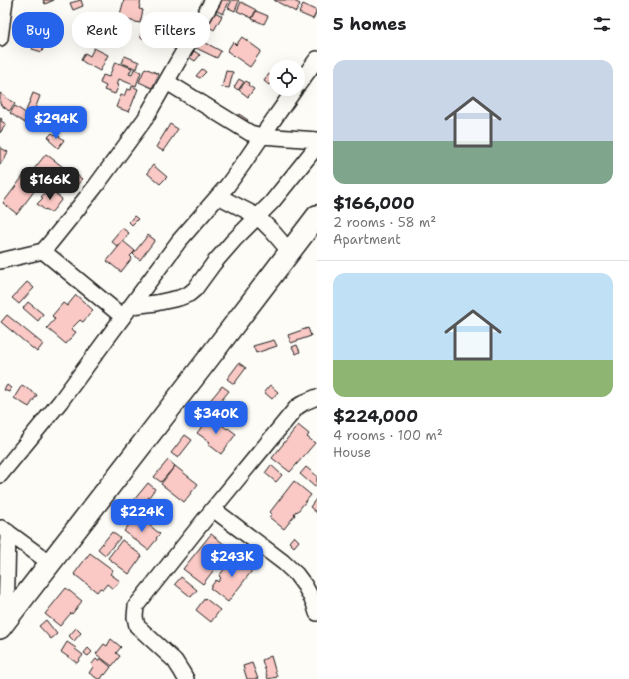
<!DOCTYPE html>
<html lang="en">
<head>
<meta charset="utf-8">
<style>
  body { margin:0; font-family:"Shantell Sans",sans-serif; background:#f2f2f2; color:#202124; height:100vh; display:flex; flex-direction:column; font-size:15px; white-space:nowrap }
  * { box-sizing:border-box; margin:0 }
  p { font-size:13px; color:#757577 }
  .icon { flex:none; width:22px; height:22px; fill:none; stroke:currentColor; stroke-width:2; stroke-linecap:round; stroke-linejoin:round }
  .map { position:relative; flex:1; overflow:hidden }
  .panel { display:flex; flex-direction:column; background:#fff; width:312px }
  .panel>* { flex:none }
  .guide { position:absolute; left:12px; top:12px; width:245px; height:36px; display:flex; gap:8px }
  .fabs { position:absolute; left:269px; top:60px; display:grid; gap:8px }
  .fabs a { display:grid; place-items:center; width:36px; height:36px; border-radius:50%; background:#fff; box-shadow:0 4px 16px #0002; font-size:20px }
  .price { position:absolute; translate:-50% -34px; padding:0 9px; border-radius:8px; background:#2563eb; color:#fff; font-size:13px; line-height:26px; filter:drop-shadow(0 1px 2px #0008) }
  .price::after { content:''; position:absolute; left:50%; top:24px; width:12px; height:9px; margin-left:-6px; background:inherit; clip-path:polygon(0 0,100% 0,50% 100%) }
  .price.on { background:#222; color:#fff }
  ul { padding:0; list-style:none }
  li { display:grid; align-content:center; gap:8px; height:212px; padding:0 16px }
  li+li { border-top:1px solid #e0e0e0 }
  li span { display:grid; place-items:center; height:124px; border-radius:12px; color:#555 }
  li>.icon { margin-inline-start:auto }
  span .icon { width:72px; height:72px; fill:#fffc; stroke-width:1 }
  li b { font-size:17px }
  h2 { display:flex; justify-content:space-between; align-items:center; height:48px; padding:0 16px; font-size:17px }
  .pill { padding:0 14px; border-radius:16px; background:#fff; box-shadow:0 4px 16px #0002; font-size:14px; line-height:36px }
  .pill.on { background:#2563eb; color:#fff }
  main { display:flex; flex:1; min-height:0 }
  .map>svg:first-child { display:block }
</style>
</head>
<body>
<main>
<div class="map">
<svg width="317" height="679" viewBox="0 0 317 679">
  <rect width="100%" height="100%" fill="#fdfcf7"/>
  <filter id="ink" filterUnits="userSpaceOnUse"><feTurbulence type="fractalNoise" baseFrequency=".025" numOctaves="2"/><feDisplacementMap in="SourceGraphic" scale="8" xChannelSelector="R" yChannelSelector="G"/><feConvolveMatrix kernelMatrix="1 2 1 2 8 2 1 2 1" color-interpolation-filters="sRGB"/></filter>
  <g filter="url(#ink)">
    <!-- building -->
    <path fill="#fac9c5" stroke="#1c1c1c" d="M43,0H54L45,4Z
      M81,0L83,6L73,10L70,3Z
      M124,0H141L139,9L143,10L140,23L119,18Z
      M220,0H230L223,14L215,10Z
      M232,0H237L239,1L235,11L228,8Z
      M274,0H292L300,4L296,12Z
      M241,2L256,10L252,18L237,11Z
      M303,4L317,11L313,19L299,13Z
      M213,11L222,16L214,30L206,25Z
      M256,11L268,16L264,24L252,19Z
      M180,15L189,20L175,49L165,44Z
      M100,20L106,23L104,28L97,24Z
      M28,27L48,34L42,52L32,49L33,45L25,42L27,37L25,36Z
      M143,28L162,35L159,44L140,37Z
      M242,37L261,51L250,67L227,51L233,42L236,45Z
      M200,40L221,51L217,58L196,48Z
      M94,48L108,55L100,71L85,63L81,60L85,53L90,56Z
      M194,51L200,55L195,61L189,57Z
      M125,56L139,62L137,69L122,63Z
      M115,62L132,68L129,74L132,75L134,69L141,72L136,86L119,79L117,84L119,85L115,94L104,90L106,86L100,83L103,75L109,77Z
      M145,68L159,74L152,88L139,82Z
      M202,69L206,72L200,78L196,76Z
      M226,71L233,72L229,88L222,87Z
      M269,74L274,78L269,85L264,81Z
      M239,79L244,82L238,90L234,87Z
      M246,81L249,83L248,85L254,89L248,97L239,90Z
      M132,86L138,89L129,112L116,107L121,95L124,96L127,89L131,90Z
      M0,93L15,104L9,111L0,104Z
      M33,93L40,96L33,114L26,111Z
      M15,106L33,118L28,125L10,113Z
      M239,114L248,120L244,125L236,119Z
      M0,118L2,119L1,121L6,124L0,133Z
      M170,124L178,129L163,151L156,147Z
      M52,133L55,135L56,134L64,140L58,148L50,141L51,139L48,137Z
      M0,146L1,147V148L8,152L0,165Z
      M46,154L67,170L56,186L34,169Z
      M153,165L167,177L160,184L147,173Z
      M74,173L82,179L74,190L66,183Z
      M24,175L38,186L17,214L3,203Z
      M49,188L62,199L51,213L46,209L45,210L37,204L43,198L41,197Z
      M134,216L138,219L132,225L129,222Z
      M122,228L129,233L118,247L111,241Z
      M148,235L155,240L140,260L133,254Z
      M123,241L135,251L130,256L132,258L121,272L107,261Z
      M27,282L34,288L19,304L12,298Z
      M76,295L93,310L83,322L80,320L71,329L76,332L66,344L47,328L55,319L52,316L63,303L67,306Z
      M28,302L43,314L38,321L23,308Z
      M7,315L43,344L37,352L1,322Z
      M308,328L311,336L291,343L288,335Z
      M274,340L277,346L256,353L253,346Z
      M297,345L300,352L296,354L292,347Z
      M239,363L246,368L234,384L227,379Z
      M7,385L11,388L9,392L4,390Z
      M22,385L37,395L29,407L14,398Z
      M270,385L278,392L272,399L264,392Z
      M222,386L229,391L215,408L208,403Z
      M210,416L227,429L228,428L236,434L221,454L208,444L210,442L197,433Z
      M298,425L309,434L307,437L315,443L290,472L272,458Z
      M185,435L192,440L178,458L171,453Z
      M168,460L175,466L161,482L154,477Z
      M271,465L282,475L276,482L265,473Z
      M175,466L198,484L184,502L161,484Z
      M306,467L317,476V484L315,487L300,474Z
      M294,481L311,495L297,512L296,511L294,514L295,515L284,529L269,517L272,514L270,512Z
      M148,483L155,489L142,506L134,500Z
      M316,499L317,500V513L310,507Z
      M125,508L132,513L125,521L119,516Z
      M137,515L143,519L141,521L147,525L148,524L160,534L156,538L157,539L148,550L124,531Z
      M112,532L120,538L105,555L98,549Z
      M211,534L229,548L222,557L225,559L220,564L219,563L203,584L183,569Z
      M294,536L299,541L294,547L289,542Z
      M122,540L142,556L129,574L108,558Z
      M90,553L113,570L110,574L120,581L113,589L107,584L103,589L100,588L97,592L74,574Z
      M235,555L241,560L242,559L254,568L228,602L210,588L216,580L218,582L221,578L219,576Z
      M181,577L197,590L191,597L175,584Z
      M66,588L82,601L72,614L71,613L60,626L45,614Z
      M205,598L220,610L211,622L196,610Z
      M46,620L57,634L51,639L39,626Z
      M76,628L81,633L74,641L69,636Z
      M111,639L121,647L116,653L120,656L112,666L96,654L104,644L107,646Z
      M67,642L76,648L75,649L83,655L77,663L61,652Z
      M88,648L92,652L88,656L84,653Z
      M271,656L277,677L268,679L262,660Z
      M100,658L111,667L105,675L104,674L101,679H98L89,673L93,667L91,665L96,659L98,661Z
      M252,663L258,679H247L243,666Z"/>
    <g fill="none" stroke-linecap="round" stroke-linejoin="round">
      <defs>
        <path id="minor" d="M0,38L5,0
          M167,82L250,133L262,136L317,140
          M298,85L317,59
          M218,196L257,216L272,231L290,252
          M43,251L123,317
          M0,261L43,251L50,243L95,187L145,119L213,0
          M132,306L156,303L179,298L189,294L195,289L214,263L234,240L272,202L317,146
          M0,475L60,402L179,241L227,186L243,164L262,136L295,89
          M213,509L283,562L296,574L305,586L314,603L317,613
          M2,528L50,563
          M6,620L8,532
          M186,679L182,672L175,661L137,626L135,617L136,606L213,509L297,407L305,402L317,397"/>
        <path id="secondary" d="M0,628L208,359L317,216"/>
      </defs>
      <!-- minor casing -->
      <use href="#minor" stroke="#1c1c1c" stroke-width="18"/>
      <!-- secondary casing -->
      <use href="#secondary" stroke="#1c1c1c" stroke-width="24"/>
      <!-- minor -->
      <use href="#minor" stroke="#fdfcf7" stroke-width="15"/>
      <!-- secondary -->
      <use href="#secondary" stroke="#fdfcf7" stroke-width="21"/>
    </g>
  </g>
</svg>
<div class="fabs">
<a><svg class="icon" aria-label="locate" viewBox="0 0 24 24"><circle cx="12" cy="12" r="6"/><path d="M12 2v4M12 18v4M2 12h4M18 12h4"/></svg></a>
</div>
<b class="price" style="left:56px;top:140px">$294K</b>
<b class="price on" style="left:50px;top:201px">$166K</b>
<b class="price" style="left:216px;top:435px">$340K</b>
<b class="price" style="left:142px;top:533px">$224K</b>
<b class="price" style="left:232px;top:578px">$243K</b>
<div class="guide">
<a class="pill on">Buy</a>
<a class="pill">Rent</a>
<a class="pill">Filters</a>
</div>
</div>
<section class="panel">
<h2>5 homes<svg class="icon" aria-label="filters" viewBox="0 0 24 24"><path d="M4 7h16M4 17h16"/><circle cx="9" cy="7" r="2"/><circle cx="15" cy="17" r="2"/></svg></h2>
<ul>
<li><span style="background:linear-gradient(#c9d6e8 65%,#7fa58c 0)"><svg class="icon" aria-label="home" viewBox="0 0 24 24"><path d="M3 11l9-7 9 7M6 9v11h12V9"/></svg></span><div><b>$166,000</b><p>2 rooms · 58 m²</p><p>Apartment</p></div></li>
<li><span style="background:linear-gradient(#bfe0f5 70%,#8fb573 0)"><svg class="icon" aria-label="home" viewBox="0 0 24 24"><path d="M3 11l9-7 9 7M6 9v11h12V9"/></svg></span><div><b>$224,000</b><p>4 rooms · 100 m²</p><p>House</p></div></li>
</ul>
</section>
</main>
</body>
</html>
